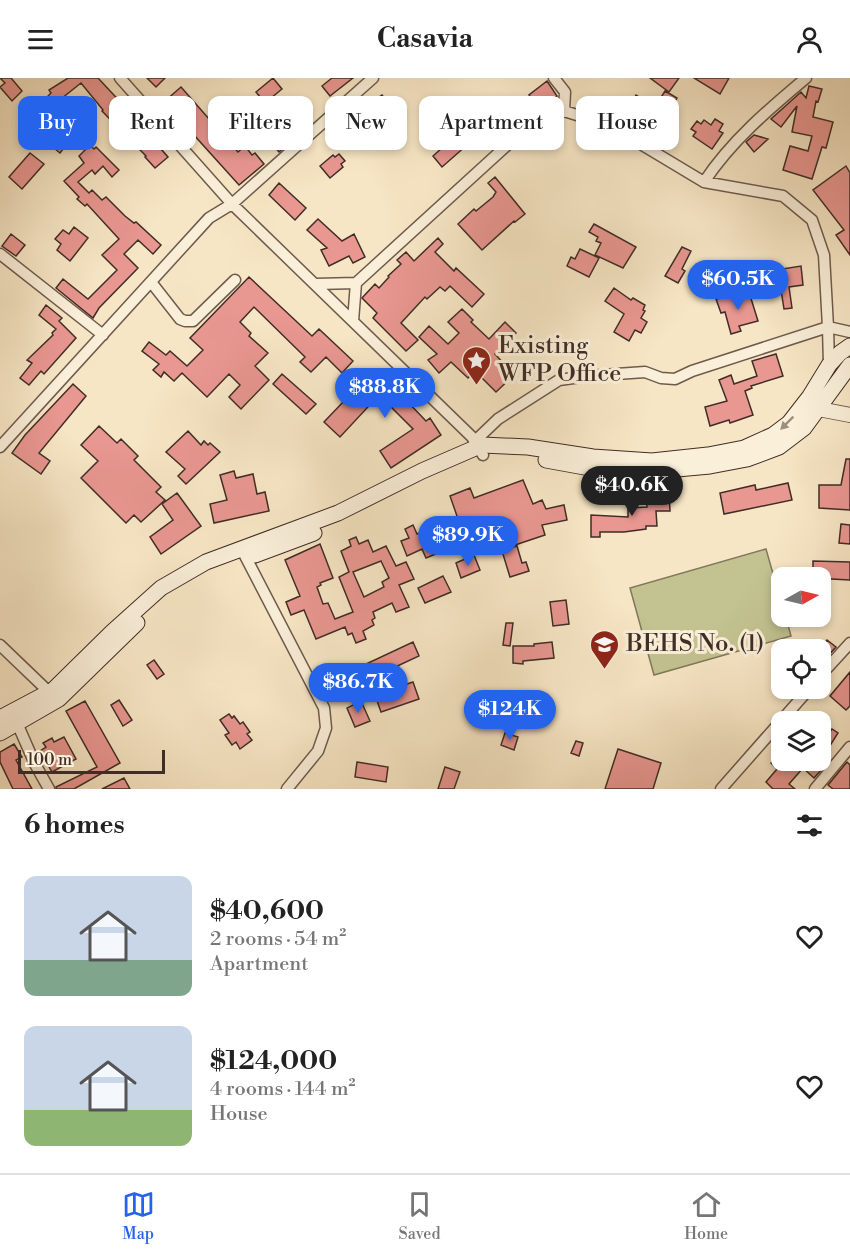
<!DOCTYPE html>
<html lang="en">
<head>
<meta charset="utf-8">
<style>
  body { margin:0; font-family:"Libre Bodoni",serif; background:#f6f6f6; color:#222; height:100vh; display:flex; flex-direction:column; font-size:22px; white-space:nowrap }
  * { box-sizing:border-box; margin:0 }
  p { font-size:20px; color:#767676 }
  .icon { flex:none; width:33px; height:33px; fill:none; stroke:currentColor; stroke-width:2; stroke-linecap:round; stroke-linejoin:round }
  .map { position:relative; height:711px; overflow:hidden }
  .sheet { display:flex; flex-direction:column; background:#fff; flex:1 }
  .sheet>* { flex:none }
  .hud { position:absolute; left:18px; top:18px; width:814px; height:54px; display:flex; gap:12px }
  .needle { width:39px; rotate:82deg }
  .tools { position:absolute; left:771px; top:489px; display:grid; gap:12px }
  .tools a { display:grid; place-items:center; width:60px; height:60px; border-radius:12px; background:#fff; box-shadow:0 3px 9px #0003; font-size:30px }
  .scale { position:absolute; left:18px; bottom:15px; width:147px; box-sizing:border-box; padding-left:6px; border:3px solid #402d26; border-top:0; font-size:16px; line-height:21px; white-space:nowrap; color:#402d26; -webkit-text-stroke:4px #faefd9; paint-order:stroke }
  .price { position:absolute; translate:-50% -51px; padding:0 14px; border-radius:21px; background:#2563eb; color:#fff; font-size:20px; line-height:39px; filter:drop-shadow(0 2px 3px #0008) }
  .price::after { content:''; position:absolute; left:50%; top:36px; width:18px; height:14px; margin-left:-9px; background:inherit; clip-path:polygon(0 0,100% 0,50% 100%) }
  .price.on { background:#222; color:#fff }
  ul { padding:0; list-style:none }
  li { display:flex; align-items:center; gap:18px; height:150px; padding:0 24px }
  li span { display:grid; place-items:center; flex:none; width:168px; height:120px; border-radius:12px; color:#555 }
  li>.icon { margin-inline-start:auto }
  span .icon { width:72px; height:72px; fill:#fffc; stroke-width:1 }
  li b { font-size:26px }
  h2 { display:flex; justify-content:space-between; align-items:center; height:72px; padding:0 24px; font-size:26px }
  .chip { padding:0 21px; border-radius:12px; background:#fff; box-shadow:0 3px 9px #0003; font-size:21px; line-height:54px }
  .chip.on { background:#2563eb; color:#fff }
  header { display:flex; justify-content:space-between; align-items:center; height:78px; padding:0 24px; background:#fff; font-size:27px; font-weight:700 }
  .tabs { display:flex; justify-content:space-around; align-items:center; height:84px; border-top:2px solid #e0e0e0; background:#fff; font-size:16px; color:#767676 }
  .tabs a { display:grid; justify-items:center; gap:3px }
  .tabs .on { color:#2563eb }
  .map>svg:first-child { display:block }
</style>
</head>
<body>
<header><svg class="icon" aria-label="menu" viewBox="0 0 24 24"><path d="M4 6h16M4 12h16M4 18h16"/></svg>Casavia<svg class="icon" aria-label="person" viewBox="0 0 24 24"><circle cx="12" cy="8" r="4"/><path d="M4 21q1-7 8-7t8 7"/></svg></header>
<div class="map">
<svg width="850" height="711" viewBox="0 0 850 711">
  <rect width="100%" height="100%" fill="#f7e6c5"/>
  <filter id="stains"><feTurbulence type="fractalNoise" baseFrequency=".00333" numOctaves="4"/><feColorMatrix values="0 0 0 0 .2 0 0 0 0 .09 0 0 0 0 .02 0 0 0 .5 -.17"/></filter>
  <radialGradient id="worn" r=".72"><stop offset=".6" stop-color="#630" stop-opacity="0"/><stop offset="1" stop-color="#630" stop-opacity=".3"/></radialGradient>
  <!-- green -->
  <path fill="#c2c391" stroke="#81785c" stroke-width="1.5" d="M766,471L781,524L782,538L786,539L791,558L654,597L630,510Z"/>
  <!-- building -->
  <path fill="#e99791" stroke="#402d26" stroke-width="1.5" fill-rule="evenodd" d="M0,0H11L22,13L12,23L0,9L5,5Z
    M68,0H98L140,45L139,46L168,79L155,90L145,79L146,78L102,33L103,32L81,5L57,24L56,22L52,24L48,18L51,15L49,12Z
    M147,0H165L156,9Z
    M273,0L282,11L265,25L256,14Z
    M332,0H353L330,18L322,8Z
    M650,0H679L669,14Z
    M694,0H729L720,16Z
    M547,3L557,18L540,31L529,17Z
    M809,8L822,11L818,24L816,23L813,39L833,44L826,70L822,69L812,101L783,92L790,68L808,73L812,58L792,54L797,28L781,49L771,41L801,14L806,20Z
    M181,9L238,74L245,68L252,77L255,75L264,86L239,107L193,56L195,54L165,23Z
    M665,13L677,20L667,36L678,42L670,55L629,30L636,17L655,29Z
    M382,17L393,32L372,46L362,31Z
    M295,27L305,39L286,55L276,43Z
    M486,32L491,38L484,44L479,38Z
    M78,37L87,46L78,54L77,53L60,75L44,62L53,51L62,59L73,48L70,45Z
    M715,41L723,46L719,53L723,55L712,71L693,58L696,54L691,51L697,43L701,46L704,42L711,47Z
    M478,42L488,55L470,70L467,67L442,89L433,78L459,55L461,56Z
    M282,57L289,65L279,74L272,66Z
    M754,57L768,61L754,74L746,64Z
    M90,67L94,71L96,69L119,92L112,99L103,88L95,96L92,92L78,104L89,115L92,112L102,122L106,119L125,138L134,145L136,144L161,167L153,176L138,162L124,176L138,190L99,230L93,240L56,210L63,201L88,221L117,192L102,177L119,161L87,126L85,128L77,121L79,119L64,103L84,85L79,78Z
    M30,75L44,86L22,111L9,99Z
    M339,76L345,83L341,86L343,89L330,100L320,88L333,77L335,79Z
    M846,88L850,95V177L836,157L844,152L813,112Z
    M495,99L525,136L515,144L514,143L482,172L458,146L474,131L476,133L493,119L496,114L488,105Z
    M279,105L306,130L295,142L269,117Z
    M318,141L342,163L354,156L365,179L353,185L349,178L329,188L321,172L327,170L307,152Z
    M594,146L636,169L623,190L595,177L601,165L596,163L598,159L589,154Z
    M74,149L88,160L70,183L57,172L61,166L55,161L63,152L69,156Z
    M11,156L25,167L16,178L2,168Z
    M438,160L443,166L435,174L454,193L456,190L484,216L472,229L450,208L445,213L440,209L427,221L425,219L401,245L418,262L406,273L373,240L377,235L362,220L375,206L379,210L389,199L388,198L401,186L397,182L406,174L414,183Z
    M682,169L691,173L682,191L685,193L678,205L665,198Z
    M580,171L599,180L589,199L567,188L571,179L575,181Z
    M801,188L803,207L789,209L792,230L784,231L781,212H779V210L755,218L749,203L776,192Z
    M249,199L312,258L319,251L353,283L342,295L326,279L311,294L300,284L305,279L254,229L240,244L251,255L249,258L268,275L255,288L269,302L241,331L229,319L240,307L229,296L207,319L182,295L174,303L164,294L161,299L153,292L159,286L142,273L149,264L166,277L170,273L187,288L203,272L190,260Z
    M614,210L631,222L633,220L645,227L643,232L645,233L641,240L647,244L641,255L635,252L629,263L614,254L624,236L605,223Z
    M749,214L758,243L739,248L741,253L731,256L725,234L721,235L716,221Z
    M46,227L62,240L59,243L76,260L44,296L41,293L29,307L20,300L32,285L27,282L53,257L52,255L56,251L39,237Z
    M462,231L473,242L471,244L489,261L505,244L516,255L495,276L514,297L496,314L475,293L468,300L451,284L439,295L428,282L437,276L419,259L429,248L448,266L459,255L448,244Z
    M776,276L783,298L751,308L752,310L745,313L753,337L730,345L729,342L710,348L705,329L727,323L719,302L731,297L734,306L757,298L752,283Z
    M282,296L316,326L306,336L273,306Z
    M383,298L426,343L430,340L441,357L391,390L380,373L413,351L379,317L340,359L324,344L366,300L374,307Z
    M73,306L86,318L39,375L50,383L41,396L12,375L25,357Z
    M99,348L117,365L121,361L138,378L134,382L161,409L156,414L165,422L141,444L134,437L126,445L81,400L98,383L81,367Z
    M188,353L201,367L204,363L208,367L210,365L220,374L186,406L178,398L185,391L166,374Z
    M846,381H850V432L819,430V407H841Z
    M234,393L236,400L253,396L257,416L265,414L269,433L214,445L210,426L227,422L220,397Z
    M523,402L533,426L542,422L546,431L564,427L567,442L542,447L545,457L512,468L506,448L494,452L489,440L472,448L473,451L433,464L438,475L426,480L422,471L407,478L401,463L409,460L405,451L413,447L417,456L457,438L450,418L470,410L474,420Z
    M788,405L792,422L724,436L720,415L755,407L756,412Z
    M177,415L201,448L161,476L150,459L173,442L162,426Z
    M669,415L670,433H656L657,448H646V451L624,454H600V459H591V437L628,439V430L647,429L646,416Z
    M841,446L850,447V466L839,465Z
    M356,459L359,466L368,462L373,474L386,468L396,488L406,484L414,501L399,507L409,529L396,534L392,525L373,534L375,540L372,542L374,547L363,553L366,561L356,565L352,555L348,557L345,549L316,561L304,532L291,537L286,524L300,518L285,482L320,466L333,500L320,505L321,507L317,509L323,526L328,525L335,541L353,534L339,499L349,494L341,473L351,468L349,462ZM381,483L389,500L382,504L384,509L364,519L353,494Z
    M517,468L522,485L526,484L529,493L510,499L502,473Z
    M474,477L480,492L461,500L456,485Z
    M813,483L850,484V502L813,500Z
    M443,498L451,514L425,525L418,510Z
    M566,522L569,546L553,548L550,524Z
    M506,545H513L510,568L503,567Z
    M827,562L836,569L824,582L820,580V571Z
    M413,564L419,578L391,591L398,609L413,604L419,621L381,634L375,617L390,612L384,594L368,602L371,607L359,613L356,607L340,614L333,598L346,593L347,595Z
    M552,564L554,580L523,583V586L513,585V568H534V566Z
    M154,582L164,596L157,601L147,587Z
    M850,594V628L846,632L830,618Z
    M119,622L132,642L123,648L111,627Z
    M85,623L120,685L74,711H56V709L97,689L66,633Z
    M361,623L370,643L355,649L347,630Z
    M229,636L232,640L234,638L240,646L243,644L250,654L247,656L252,662L240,671L236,664L232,667L225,657L229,655L220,642Z
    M820,648L829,655L832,651L838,655L826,674L820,670Z
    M505,655L518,659L514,672L501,667Z
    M64,659L76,681L52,694L40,673L46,669L43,665L52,660L54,664Z
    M576,663L583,665L579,678L571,675Z
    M14,666L22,679L16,682L32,711H13L0,684V674Z
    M618,671L661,685L653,711H605Z
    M776,679L780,683L812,682L822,691L814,700L803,690L789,706L795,711H773L766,704L777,691L771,685Z
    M357,684L388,689L386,704L355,699Z
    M847,684L850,687V711H833L828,707Z
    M445,689L460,694L454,711H438Z
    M124,700L130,711H102Z"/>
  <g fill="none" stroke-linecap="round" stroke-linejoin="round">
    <defs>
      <path id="minor" d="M120,0L232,126L373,0
        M554,0L565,14L564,33
        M704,104C731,63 769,31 806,0
        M0,176L103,257
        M151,204L180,241L185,243H193L235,202
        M356,205L538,39L564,33L609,47L704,104L783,118L812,142L824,177L828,249L692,293L675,301L661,300L645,294L588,298L559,302L498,341L475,363
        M316,206L356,205L353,243
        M829,287L828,249L850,254
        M0,369L209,140L232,126L472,359L483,377
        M242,472L324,630L326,650L318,673L287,711
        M0,567L49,614L53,620
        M820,598L850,565
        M17,645L35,686L49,711
        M721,711L810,610
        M815,711L850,669"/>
      <path id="tertiary" d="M808,329L850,337"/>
      <path id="secondary" d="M546,382L590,390L635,392
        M677,391L710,388L747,381L779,369L804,350L850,287
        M255,477L314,455
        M0,640L53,612L112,554L161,510L206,484L338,435L422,393L482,367L528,369L593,379L652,383L708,377L744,370L773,357L789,345L810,318L829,287L840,275L850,268
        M0,655L59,621L137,545"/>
    </defs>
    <!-- minor casing -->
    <use href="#minor" stroke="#6e5b4e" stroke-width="13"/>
    <!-- tertiary casing -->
    <use href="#tertiary" stroke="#6e5b4e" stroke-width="16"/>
    <!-- secondary casing -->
    <use href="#secondary" stroke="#402d26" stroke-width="17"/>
    <!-- minor -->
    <use href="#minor" stroke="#faefd9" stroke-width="10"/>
    <!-- tertiary -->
    <use href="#tertiary" stroke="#faefd9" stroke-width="14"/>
    <!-- secondary -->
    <use href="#secondary" stroke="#faefd9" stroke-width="15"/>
  </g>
  <!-- one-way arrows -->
  <defs><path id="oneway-solid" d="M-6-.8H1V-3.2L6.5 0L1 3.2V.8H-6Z" transform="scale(1.5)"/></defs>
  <use fill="#9d8e80" href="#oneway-solid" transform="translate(787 345) rotate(135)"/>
  <!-- icons -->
  <defs>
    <symbol id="sight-pin" viewBox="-11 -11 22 30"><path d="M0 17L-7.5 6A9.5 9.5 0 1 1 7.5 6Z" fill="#8f2418" stroke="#faefd9"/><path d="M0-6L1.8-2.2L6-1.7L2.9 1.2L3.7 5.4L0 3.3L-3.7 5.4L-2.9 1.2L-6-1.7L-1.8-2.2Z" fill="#fff"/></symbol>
    <symbol id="school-pin" viewBox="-11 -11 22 30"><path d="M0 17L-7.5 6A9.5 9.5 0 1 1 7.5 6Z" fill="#8f2418" stroke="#faefd9"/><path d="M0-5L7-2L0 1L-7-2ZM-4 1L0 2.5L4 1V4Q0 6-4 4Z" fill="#fff"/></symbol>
  </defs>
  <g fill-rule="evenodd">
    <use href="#sight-pin" x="460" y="266" width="33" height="45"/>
    <use href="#school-pin" x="588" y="550" width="33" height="45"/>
  </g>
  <g text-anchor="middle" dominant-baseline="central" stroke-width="6" stroke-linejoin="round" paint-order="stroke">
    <!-- poi labels -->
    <g font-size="24" fill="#402d26" stroke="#faefd9" text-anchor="start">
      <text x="498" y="268">Existing<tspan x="498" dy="28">WFP Office</tspan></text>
      <text x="626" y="566">BEHS No. (1)</text>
    </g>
  </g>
  <rect width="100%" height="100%" filter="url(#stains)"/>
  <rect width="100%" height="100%" fill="url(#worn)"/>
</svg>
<div class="tools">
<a><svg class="needle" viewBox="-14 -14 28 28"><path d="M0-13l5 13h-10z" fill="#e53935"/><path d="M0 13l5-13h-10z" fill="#767676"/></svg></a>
<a><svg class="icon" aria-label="locate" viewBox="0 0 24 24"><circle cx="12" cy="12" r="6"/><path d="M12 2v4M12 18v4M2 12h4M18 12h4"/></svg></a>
<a><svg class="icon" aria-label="layers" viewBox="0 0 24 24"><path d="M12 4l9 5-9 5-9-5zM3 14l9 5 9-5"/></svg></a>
</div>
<div class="scale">100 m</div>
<b class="price" style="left:738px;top:233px">$60.5K</b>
<b class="price" style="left:385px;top:341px">$88.8K</b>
<b class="price on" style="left:632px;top:439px">$40.6K</b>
<b class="price" style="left:468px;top:489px">$89.9K</b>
<b class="price" style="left:358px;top:636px">$86.7K</b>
<b class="price" style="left:510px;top:663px">$124K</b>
<div class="hud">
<a class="chip on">Buy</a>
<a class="chip">Rent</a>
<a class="chip">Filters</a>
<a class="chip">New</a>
<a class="chip">Apartment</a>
<a class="chip">House</a>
</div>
</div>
<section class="sheet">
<h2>6 homes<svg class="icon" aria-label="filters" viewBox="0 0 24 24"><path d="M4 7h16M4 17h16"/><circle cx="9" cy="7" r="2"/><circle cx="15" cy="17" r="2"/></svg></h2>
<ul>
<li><span style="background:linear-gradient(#c9d6e8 70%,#7fa58c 0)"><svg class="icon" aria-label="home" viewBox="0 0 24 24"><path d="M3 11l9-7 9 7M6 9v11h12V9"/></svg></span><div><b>$40,600</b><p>2 rooms · 54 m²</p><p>Apartment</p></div><svg class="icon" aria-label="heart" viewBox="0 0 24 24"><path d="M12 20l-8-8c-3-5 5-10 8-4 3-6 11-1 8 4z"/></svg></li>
<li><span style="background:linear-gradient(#c9d6e8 70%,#8fb573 0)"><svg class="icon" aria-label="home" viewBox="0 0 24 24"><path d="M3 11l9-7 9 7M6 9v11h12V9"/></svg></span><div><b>$124,000</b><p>4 rooms · 144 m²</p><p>House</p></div><svg class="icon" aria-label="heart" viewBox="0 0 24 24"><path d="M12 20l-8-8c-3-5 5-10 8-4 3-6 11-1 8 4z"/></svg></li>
</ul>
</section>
<nav class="tabs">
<a class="on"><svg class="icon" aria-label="map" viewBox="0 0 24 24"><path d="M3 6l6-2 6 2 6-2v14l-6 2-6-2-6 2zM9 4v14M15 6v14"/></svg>Map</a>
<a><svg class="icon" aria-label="saved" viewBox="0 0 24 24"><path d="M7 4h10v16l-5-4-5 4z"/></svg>Saved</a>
<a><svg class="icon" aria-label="home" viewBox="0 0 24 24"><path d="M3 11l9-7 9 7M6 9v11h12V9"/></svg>Home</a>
</nav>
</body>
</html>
